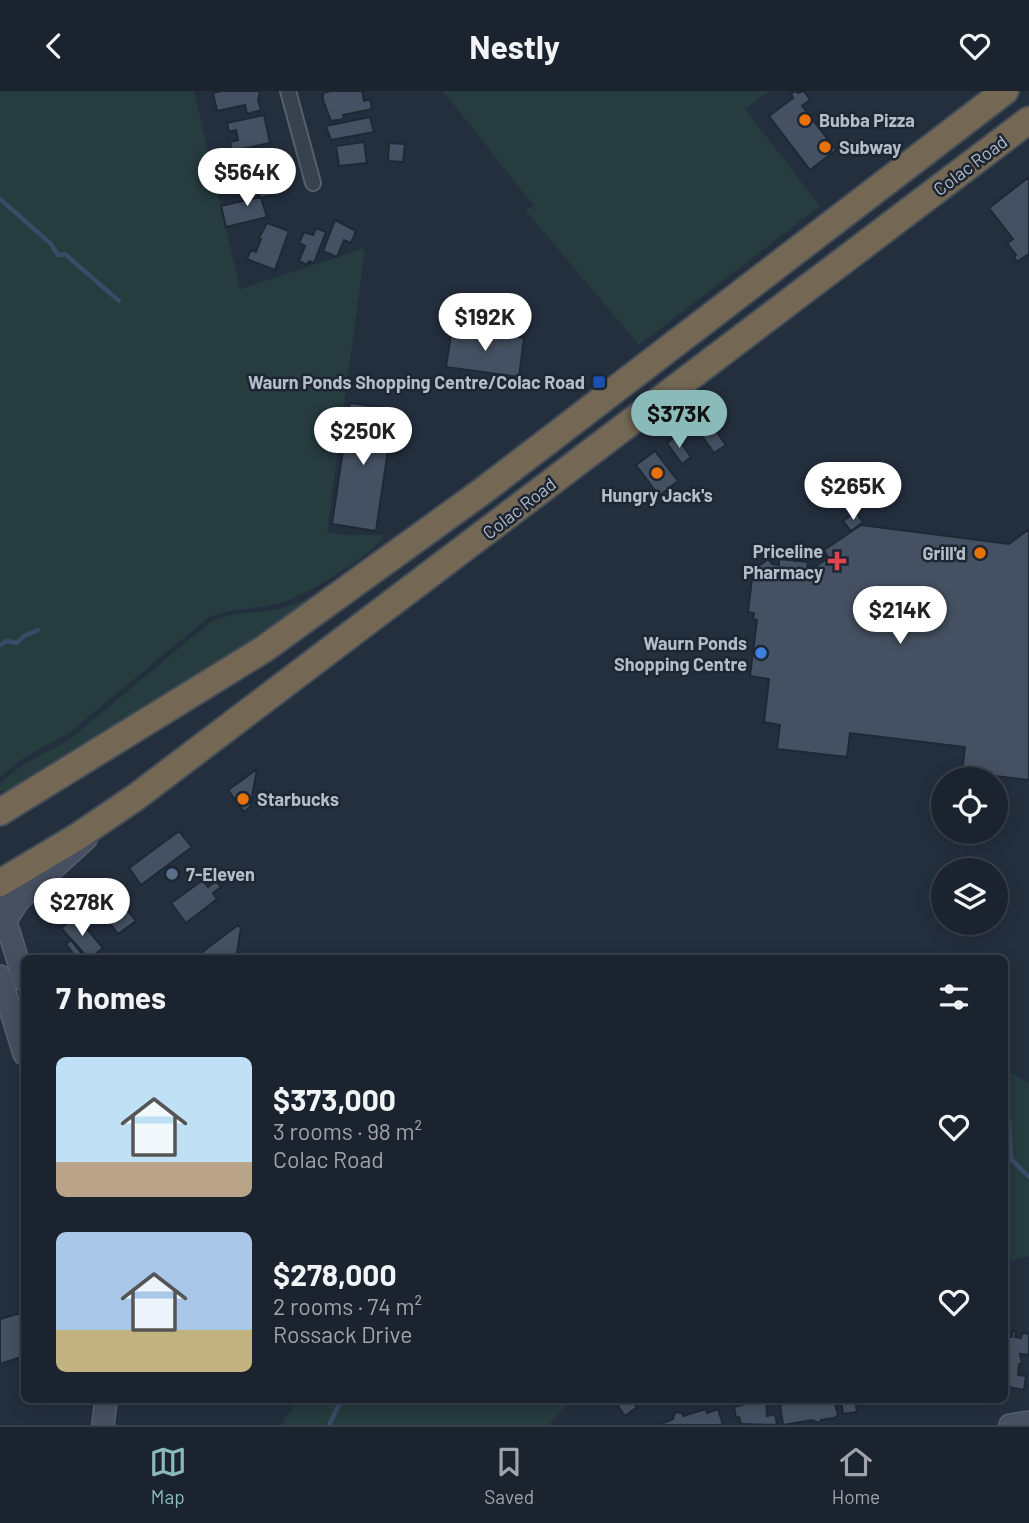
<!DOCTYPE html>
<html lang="en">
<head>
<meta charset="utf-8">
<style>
  body { margin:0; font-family:Barlow,sans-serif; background:#242b36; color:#f1f3f6; height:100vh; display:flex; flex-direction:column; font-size:26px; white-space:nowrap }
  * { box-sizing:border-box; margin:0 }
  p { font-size:23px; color:#a0a4aa }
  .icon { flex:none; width:38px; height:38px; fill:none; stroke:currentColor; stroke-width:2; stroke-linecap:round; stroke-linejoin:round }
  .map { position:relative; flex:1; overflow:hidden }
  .panel { position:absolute; left:21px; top:864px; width:987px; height:448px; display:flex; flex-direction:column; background:#1b232e; border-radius:10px; box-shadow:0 4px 18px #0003,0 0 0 2px #39404a }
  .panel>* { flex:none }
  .fabs { position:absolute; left:931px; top:676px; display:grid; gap:14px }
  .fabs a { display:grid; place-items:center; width:77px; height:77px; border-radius:50%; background:#1b232e; box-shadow:0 4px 18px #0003,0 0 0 2px #39404a; font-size:35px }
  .price { position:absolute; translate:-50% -60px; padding:0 16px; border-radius:24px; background:#fff; color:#222; font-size:23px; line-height:46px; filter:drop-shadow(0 2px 4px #0008) }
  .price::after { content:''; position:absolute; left:50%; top:42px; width:21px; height:16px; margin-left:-10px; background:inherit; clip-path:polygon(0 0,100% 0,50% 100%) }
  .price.active { background:#8bbbb9; color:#111 }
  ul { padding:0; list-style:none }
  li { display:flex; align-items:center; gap:21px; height:175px; padding:0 35px }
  li span { display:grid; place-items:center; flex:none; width:196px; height:140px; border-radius:10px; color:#555 }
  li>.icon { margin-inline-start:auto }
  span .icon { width:84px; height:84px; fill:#fffc; stroke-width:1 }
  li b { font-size:30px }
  h2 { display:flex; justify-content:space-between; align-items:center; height:84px; padding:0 35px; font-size:30px }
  header { display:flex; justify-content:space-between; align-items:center; height:91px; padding:0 35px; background:#1b232e; font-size:32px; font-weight:700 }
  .tabs { display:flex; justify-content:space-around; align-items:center; height:98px; border-top:2px solid #39404a; background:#1b232e; font-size:19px; color:#a0a4aa }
  .tabs a { display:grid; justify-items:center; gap:4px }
  .tabs .active { color:#8bbbb9 }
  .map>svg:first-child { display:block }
</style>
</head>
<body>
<header><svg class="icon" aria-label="back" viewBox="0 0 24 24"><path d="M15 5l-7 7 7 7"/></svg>Nestly<svg class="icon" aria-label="heart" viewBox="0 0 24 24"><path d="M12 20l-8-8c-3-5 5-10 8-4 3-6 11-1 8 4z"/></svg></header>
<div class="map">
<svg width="1029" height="1334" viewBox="0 0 1029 1334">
  <rect width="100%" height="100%" fill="#242f3e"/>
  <!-- green -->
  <path fill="#263c3f" d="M0,0H194L240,198L365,157L327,441L345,444H385C372,465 303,506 278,513C255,518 231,517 209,526L69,642L22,668L0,686Z
    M443,0H770L745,18L820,115L639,254L525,119L534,115Z
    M393,447L303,519L10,700H0V692L24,673L69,649L209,532C232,519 259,524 283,517C325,504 359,473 393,447Z
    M1004,978L1029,992V1165L1005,1172Z
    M299,1309H579L569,1312L548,1334H284V1329Z"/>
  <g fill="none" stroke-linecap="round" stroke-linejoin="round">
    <!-- stream -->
    <path stroke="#394c67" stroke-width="4.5" d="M0,108L51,153L58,164L65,163L119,210
      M0,554L7,550L17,552L24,545L38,539
      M1004,1014L1009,1033L1011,1068L1029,1086
      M329,1334L341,1309"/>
  </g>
  <!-- building -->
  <path fill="#455162" stroke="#1f2835" stroke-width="2" d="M221,0H260L258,9L261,19L247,23L245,14L217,20L213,2Z
    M332,0H362L364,10L370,8L372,18L343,24L344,28L331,30L323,9V2Z
    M795,0L798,2L804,0L810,9L802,15L836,59L810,79L769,25L793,7L791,3Z
    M264,24L270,52L232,60L230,51L238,49L236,39L229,41L227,32Z
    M370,26L374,41L331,49L326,35Z
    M364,51L367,72L339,75L336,55Z
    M389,52L405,53L403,71L388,70Z
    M264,58L274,88L233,96L229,78L253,73L251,62Z
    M1029,86V167L1027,164L1017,171L1014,166L1016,164L1007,152L1013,148L989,117Z
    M270,92L273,104L261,107L267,126L226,136L221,115L260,106L257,95Z
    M335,129L356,140L351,152L344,149L337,166L323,160Z
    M267,132L289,140L275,179L247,168L251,159L256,161L261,148L259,147Z
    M316,137L326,141L314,172L309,170L307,174L299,170L305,155L299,152L304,141L313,144Z
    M452,237L524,247L519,286L446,276Z
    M350,312L394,318L376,440L332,433Z
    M696,313L726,354L714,362L685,321Z
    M676,345L691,366L682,373L667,352Z
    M655,360L678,390L659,405L636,374Z
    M855,421L863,431L851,440L843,430Z
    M861,434L1009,453L1029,438V689L962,681L965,656L850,642L847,666L777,658L780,634L764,631L769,588L750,585L757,529L753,528L754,522L748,521L752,488L758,489L755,478L768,468L772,473L779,474V468L808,471L807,477L812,478L828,467L824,459Z
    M257,678L250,716L244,721L228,699Z
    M179,740L192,756L141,794L129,777Z
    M203,789L208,796L216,790L221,796L213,802L217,808L186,832L171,812Z
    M109,796L120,804L117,806L136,830L118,843L92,809Z
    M76,825L103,857L89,868L61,837Z
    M238,834L241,837L236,868H193Z
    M71,849L86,868H77L66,853Z
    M24,1221V1265L0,1273V1228Z
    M1004,1240L1005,1245L1012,1246V1240L1016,1241L1015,1246L1021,1247L1022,1242L1029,1243V1260L1028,1264L1020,1263L1022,1273H1019L1018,1284L1026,1285L1024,1299L1004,1295L1007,1260H1004Z
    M621,1309H631L637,1316L625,1325L616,1312Z
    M751,1309H766L767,1325L775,1323L777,1334L741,1333L739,1326L736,1327L734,1316L749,1312Z
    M796,1309H834L838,1324L834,1327L821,1329L819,1332L812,1329L783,1334L780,1314Z
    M841,1309H880L881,1311L856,1315L857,1321L843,1323Z
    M706,1318L707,1322L718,1318L723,1334H658L673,1328L675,1321L682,1322L683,1325Z"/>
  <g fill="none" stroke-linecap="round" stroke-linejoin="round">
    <defs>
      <path id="street" d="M288,0L313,92"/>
      <path id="secondary" d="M1,815L24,889
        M6,829L19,809L86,748
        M0,885L24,963
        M103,1334L106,1309
        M1010,1334L1029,1331"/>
      <path id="highway" d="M0,721L264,558L480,402L1005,0
        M0,792L77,746L136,706L1029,29"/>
    </defs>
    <!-- street casing -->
    <use href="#street" stroke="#565f6c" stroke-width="18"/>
    <!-- secondary casing -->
    <use href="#secondary" stroke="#565f6c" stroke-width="24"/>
    <!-- highway casing -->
    <use href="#highway" stroke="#434c59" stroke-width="30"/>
    <!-- street -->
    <use href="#street" stroke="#38414e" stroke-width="14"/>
    <!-- secondary -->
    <use href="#secondary" stroke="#465061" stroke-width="21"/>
    <!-- highway -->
    <use href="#highway" stroke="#746855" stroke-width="26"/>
  </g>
  <!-- markers -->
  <g fill="#e8710a" stroke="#1d2633" stroke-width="2.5">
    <circle cx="805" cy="29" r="7"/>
    <circle cx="825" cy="56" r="7"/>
    <circle cx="657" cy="382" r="7"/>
    <circle cx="980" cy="462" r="7"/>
    <circle cx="243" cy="708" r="7"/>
  </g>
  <rect fill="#1a4fb4" stroke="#1d2633" stroke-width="2.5" x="592" y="284" width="14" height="14" rx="3.5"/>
  <path fill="#e0444e" stroke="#1d2633" stroke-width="2.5" d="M833.5 459.5h7v7h7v7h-7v7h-7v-7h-7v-7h7z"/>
  <circle fill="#3f7fe0" stroke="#1d2633" stroke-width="2.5" cx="761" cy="562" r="7"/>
  <circle fill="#5c6f8a" stroke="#1d2633" stroke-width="2.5" cx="172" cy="783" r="7"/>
  <g text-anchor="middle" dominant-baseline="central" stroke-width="5" stroke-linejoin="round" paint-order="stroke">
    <!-- poi labels -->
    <g font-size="18" font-weight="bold" fill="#b4bcc9" stroke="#1d2633" text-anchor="start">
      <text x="819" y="29">Bubba Pizza</text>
      <text x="839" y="56">Subway</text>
      <text x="585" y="291" text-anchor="end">Waurn Ponds Shopping Centre/Colac Road</text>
      <text x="657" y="404" text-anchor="middle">Hungry Jack's</text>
      <text x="823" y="460" text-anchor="end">Priceline<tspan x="823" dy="21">Pharmacy</tspan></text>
      <text x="966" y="462" text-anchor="end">Grill'd</text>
      <text x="747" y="552" text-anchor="end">Waurn Ponds<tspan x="747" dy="21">Shopping Centre</tspan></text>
      <text x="257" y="708">Starbucks</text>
      <text x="186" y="783">7-Eleven</text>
    </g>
    <!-- street labels -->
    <g font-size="18" fill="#b4bcc9" stroke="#1d2633">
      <text transform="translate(970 74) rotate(-37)">Colac Road</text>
      <text transform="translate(519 417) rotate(-38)">Colac Road</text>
    </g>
  </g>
</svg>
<div class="fabs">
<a><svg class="icon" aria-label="locate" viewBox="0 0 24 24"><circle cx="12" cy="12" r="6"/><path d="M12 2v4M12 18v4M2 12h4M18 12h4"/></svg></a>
<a><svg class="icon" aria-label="layers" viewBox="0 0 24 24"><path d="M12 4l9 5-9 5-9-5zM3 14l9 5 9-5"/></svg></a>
</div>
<b class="price" style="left:247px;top:117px">$564K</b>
<b class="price" style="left:485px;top:262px">$192K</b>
<b class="price active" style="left:679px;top:359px">$373K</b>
<b class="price" style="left:363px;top:376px">$250K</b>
<b class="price" style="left:853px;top:431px">$265K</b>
<b class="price" style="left:900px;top:555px">$214K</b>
<b class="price" style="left:82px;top:847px">$278K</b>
<section class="panel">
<h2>7 homes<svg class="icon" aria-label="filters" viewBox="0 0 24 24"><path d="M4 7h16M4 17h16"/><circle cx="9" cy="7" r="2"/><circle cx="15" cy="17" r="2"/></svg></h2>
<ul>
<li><span style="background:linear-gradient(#bfe0f5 75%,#b9a48a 0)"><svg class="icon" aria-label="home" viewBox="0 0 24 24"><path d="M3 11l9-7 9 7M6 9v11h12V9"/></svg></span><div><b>$373,000</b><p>3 rooms · 98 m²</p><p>Colac Road</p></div><svg class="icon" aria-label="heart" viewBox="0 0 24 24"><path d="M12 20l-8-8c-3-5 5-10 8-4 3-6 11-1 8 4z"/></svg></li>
<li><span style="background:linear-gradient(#a9c7e8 70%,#c2b280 0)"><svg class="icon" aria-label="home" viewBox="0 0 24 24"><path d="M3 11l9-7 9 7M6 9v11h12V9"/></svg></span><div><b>$278,000</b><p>2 rooms · 74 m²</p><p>Rossack Drive</p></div><svg class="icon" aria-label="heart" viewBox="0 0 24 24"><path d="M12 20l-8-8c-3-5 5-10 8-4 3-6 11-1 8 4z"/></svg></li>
</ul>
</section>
</div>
<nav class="tabs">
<a class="active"><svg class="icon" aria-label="map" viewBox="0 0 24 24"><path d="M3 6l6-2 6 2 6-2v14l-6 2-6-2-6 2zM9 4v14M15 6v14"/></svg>Map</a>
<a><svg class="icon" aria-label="saved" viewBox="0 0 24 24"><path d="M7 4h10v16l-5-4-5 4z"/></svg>Saved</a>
<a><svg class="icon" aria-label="home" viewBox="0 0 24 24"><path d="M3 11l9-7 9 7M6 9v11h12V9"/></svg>Home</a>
</nav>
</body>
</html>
